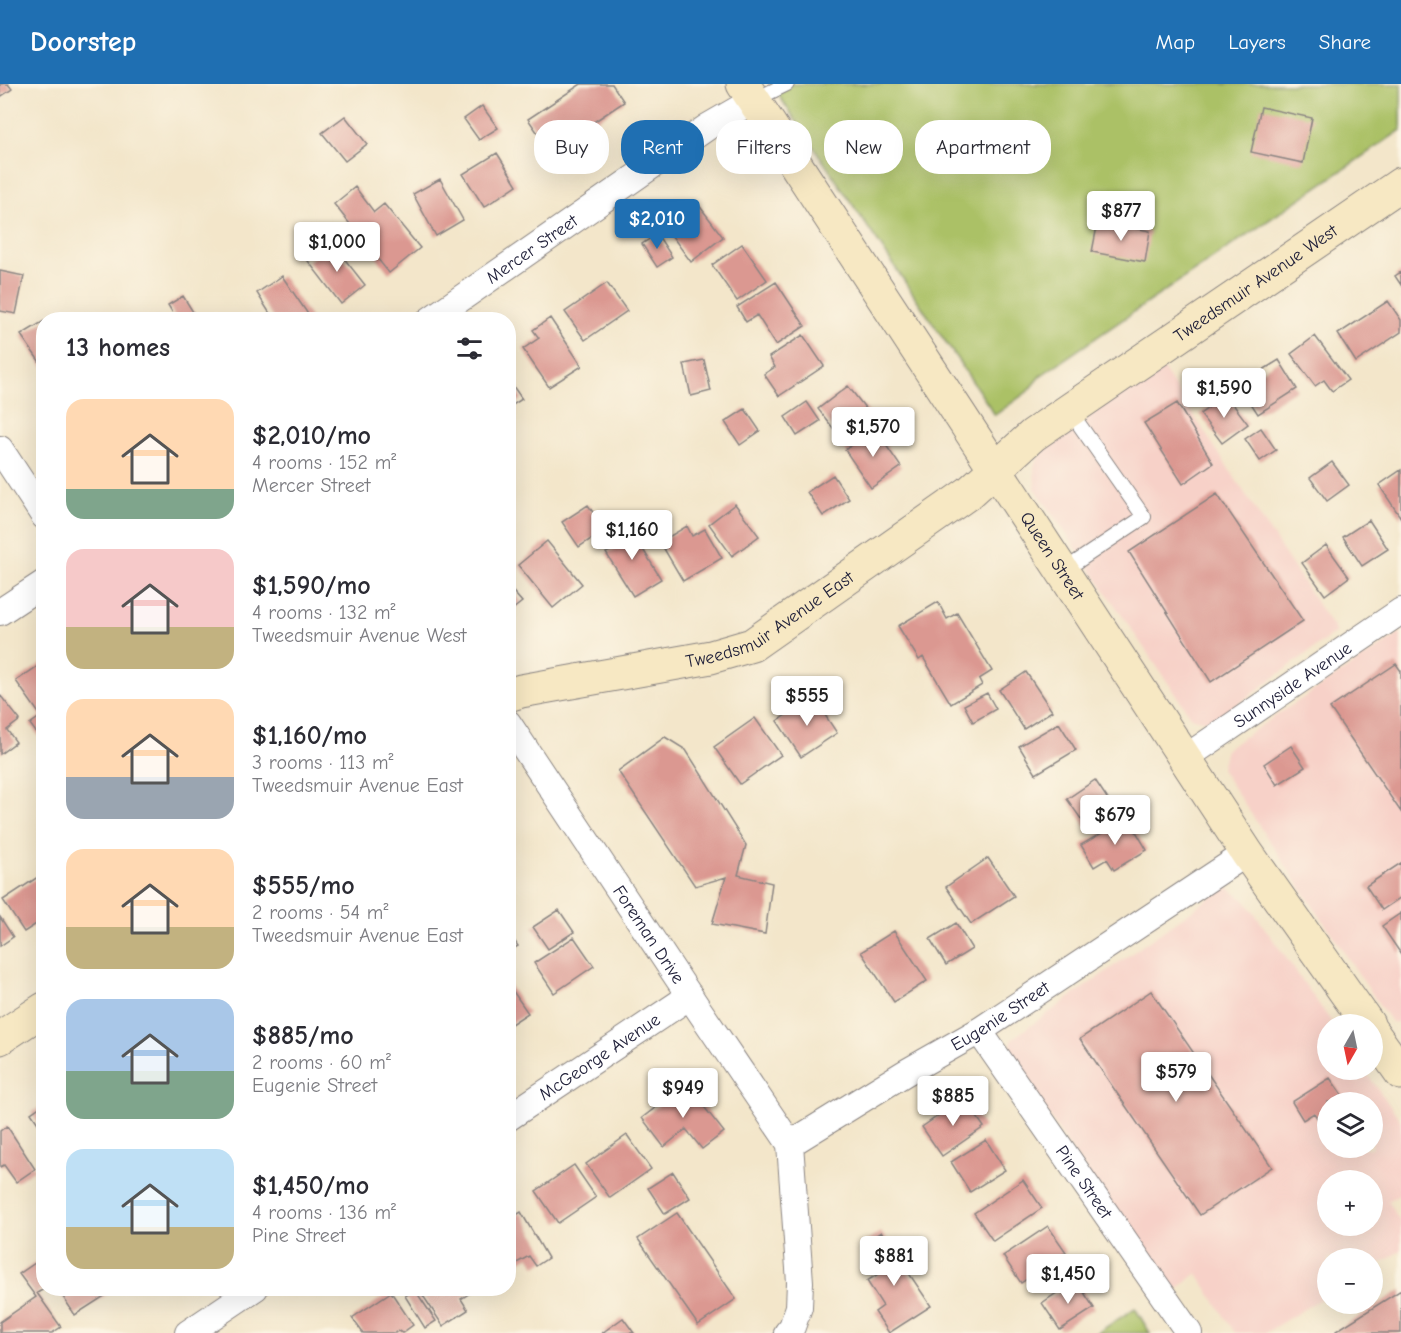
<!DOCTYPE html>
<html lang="en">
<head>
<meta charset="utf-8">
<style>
  body { margin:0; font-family:"Comic Neue",sans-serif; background:#f2f2f3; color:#2b2b33; height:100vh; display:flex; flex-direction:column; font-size:22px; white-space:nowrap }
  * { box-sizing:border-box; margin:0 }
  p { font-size:20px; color:#7c7c81 }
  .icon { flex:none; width:33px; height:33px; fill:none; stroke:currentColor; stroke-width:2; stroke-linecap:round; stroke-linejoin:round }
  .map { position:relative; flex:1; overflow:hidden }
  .details { position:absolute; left:36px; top:228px; width:480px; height:984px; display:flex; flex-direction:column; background:#fff; border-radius:24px; box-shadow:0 6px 24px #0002 }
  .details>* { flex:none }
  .hud { position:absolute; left:534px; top:36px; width:570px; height:54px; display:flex; gap:12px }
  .needle { width:39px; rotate:189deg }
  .buttons { position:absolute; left:1317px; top:930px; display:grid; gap:12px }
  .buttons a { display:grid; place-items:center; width:66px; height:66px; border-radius:50%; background:#fff; box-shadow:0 6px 24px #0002; font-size:30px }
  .price { position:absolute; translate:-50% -51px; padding:0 14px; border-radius:6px; background:#fff; color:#222; font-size:20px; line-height:39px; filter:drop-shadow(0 2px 3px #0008) }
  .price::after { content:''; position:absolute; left:50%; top:36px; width:18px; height:14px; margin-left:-9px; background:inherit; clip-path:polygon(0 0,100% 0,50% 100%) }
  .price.current { background:#1f6fb2; color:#fff }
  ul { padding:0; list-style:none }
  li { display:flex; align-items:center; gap:18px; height:150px; padding:0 30px }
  li span { display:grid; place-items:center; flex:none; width:168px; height:120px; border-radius:18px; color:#555 }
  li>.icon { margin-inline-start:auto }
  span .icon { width:72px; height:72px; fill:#fffc; stroke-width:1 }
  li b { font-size:26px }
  h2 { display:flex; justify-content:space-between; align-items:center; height:72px; padding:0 30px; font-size:26px }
  .chip { padding:0 21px; border-radius:24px; background:#fff; box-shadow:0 6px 24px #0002; font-size:21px; line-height:54px }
  .chip.current { background:#1f6fb2; color:#fff }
  header { display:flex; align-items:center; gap:36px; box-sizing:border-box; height:84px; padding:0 30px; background:#1f6fb2; color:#fff }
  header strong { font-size:28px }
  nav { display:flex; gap:33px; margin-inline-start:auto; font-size:21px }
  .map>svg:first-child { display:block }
</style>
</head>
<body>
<header>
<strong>Doorstep</strong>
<nav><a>Map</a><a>Layers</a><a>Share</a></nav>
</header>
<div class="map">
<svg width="1401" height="1249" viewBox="0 0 1401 1249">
  <rect width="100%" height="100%" fill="#fcf5e5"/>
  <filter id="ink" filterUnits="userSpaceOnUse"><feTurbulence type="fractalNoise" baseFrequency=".0167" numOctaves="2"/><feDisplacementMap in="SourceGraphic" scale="12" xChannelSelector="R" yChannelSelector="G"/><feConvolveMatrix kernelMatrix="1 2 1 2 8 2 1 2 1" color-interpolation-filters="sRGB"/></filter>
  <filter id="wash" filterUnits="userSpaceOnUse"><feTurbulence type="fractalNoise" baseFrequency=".008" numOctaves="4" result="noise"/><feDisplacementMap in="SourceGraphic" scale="24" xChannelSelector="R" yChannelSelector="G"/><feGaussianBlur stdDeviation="1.35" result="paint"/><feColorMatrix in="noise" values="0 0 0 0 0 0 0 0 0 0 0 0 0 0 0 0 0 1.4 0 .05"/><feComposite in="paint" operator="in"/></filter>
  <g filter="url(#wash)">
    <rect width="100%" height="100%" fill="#f3e6ca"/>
    <!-- built -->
    <path fill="#f7d1c8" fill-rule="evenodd" d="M1158,277L1336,548L1214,638L1192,634L1035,404L1034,382L1040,371L1055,355Z
      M1401,549V938H1391L1221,685L1226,665Z
      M1226,802L1245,816L1333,940H1328V986H1364L1401,1037V1110L1388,1117L1401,1139V1167L1373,1184L1372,1174H1328L1327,1211L1265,1249H1235L1197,1189L1169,1212L1009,972L1012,955ZM1328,1018H1372V1064H1328ZM1328,1096H1372V1142H1328Z"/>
    <!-- green -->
    <path fill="#abc166" stroke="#667250" stroke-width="1.5" d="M771,0H1401V46L1040,292L1027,308L995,331Z
      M1135,1224L1150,1249H1097Z"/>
    <g id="blocks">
      <!-- building -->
      <path fill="#db9891" d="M0,0H8L12,5L0,13Z
        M581,0H612L624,18L586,43L593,54L578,64L566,47L546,61L528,35Z
        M482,22L498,44L479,56L464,35Z
        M1261,23L1312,34L1303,79L1251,68Z
        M345,32L367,60L345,77L322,49Z
        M497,69L517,101L484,123L463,90Z
        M440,95L463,136L436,152L413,110Z
        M355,103L374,128L384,120L420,164L389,189L334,120Z
        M698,120L723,153L691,178L666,144Z
        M1098,137L1150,147L1145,178L1092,168Z
        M657,150L672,173L657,183L642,160Z
        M332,159L365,201L341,220L308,177Z
        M742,160L767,196L737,217L712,181Z
        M0,187L24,192L16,230L0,227Z
        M1401,188V201L1395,192Z
        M282,192L312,236H274L257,209Z
        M776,198L805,242L776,261L757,231L746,238L737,223Z
        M607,199L627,227L585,256L565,228Z
        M183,212L198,236H177L168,221Z
        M1388,217L1401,236V248L1356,278L1338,250Z
        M550,234L582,282L549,303L523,265L539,254L533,246Z
        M44,237V284L21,251Z
        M803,251L824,282L779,312L764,290L775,283L769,273Z
        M1315,252L1348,296L1332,307L1324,296L1315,302L1291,270Z
        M704,276L711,307L691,312L684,280Z
        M1279,276L1297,305L1258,330L1239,301Z
        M508,295L522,315L508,324Z
        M848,302L873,334L844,358L818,325Z
        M1226,311L1248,340L1222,359L1200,330Z
        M807,318L820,337L797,352L785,333Z
        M1177,319L1213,379L1183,400L1144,339Z
        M745,325L760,347L740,361L725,338Z
        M1261,344L1276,366L1260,377L1245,355Z
        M875,345L901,383L871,404L845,366Z
        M1332,378L1349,401L1327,417L1310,394Z
        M1401,386V434L1379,401Z
        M833,391L849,415L823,432L807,408Z
        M1217,410L1303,537L1211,598L1129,468Z
        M735,420L759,452L732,472L709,440Z
        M588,421L605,446L579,463L562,438Z
        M1369,436L1388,465L1362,482L1343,453Z
        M627,439L661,495L633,512L606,469L616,464L608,450Z
        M687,442L692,452L705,445L722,474L683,497L660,458Z
        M547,457L582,500L553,524L518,481Z
        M1326,461L1349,493L1325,511L1302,479Z
        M508,502L522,518L508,529Z
        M938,518L947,535L957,529L992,587L979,595L982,601L951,620L923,573L919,576L898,542Z
        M44,578V659L30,640L41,632L16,597Z
        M1396,580L1401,587V728L1330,624Z
        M1026,588L1052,627L1024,645L999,606Z
        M987,609L996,625L973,638L964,621Z
        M0,611L20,636L7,646L16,658L0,670Z
        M813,613L837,649L801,673L777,637Z
        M755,634L781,671L740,700L714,663Z
        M1059,639L1076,666L1036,690L1019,662Z
        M665,653L686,666L746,761L738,791L772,799L765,850L712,840L726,793L695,802L618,687Z
        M1291,662L1305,683L1277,701L1264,680Z
        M1095,696L1115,726L1088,745L1067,715Z
        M1128,734L1147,766L1114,786L1107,775L1094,783L1081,761Z
        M988,774L1014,812L971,840L946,803Z
        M1401,779V813L1382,826L1366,802Z
        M44,789V835L24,848L3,816Z
        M559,826L574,848L548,865L533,843Z
        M1401,829V870L1382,842Z
        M0,833L13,853L0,862Z
        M956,839L972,865L946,881L930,855Z
        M894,847L927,897L894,918L861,868Z
        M508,848L518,862L508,868Z
        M574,853L594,882L554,909L534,879Z
        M508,900L528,929L508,942Z
        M1151,907L1272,1083L1200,1131L1080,955Z
        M1330,994L1347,1018H1328V1050L1314,1029L1303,1036L1292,1018Z
        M686,1000L724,1048L702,1065L686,1045L664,1063L642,1034Z
        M964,1014L984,1043L942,1072L922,1043Z
        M44,1020V1048L31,1029Z
        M7,1042L35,1085L16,1098L4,1081L0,1083V1047Z
        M627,1051L651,1085L610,1114L586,1080Z
        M986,1056L1005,1086L970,1108L951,1078Z
        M574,1081L596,1113L558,1139L536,1107Z
        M673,1088L690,1114L665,1130L648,1104Z
        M1023,1096L1042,1124L993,1157L974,1129Z
        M521,1128L548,1174L536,1182L529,1172L508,1184V1136Z
        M677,1129L736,1215L698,1241L638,1155Z
        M1048,1142L1066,1168L1021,1199L1003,1172Z
        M881,1148L931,1222L889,1249L875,1228L883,1222L867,1197L883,1187L864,1159Z
        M35,1179L44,1191V1205L37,1209L61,1243L52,1249H0V1238L36,1213L19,1190Z
        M1076,1196L1094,1224L1060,1246L1042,1219Z
        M57,1204H117L75,1231Z
        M418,1204H467L470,1209L461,1215L468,1226L443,1242Z
        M415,1206L436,1237L425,1244L405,1212Z
        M1401,1206V1249H1337L1336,1247Z
        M391,1208L413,1241L402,1249L399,1247L395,1249H363L352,1234Z
        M623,1234L634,1249H602Z"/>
    </g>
  </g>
  <g filter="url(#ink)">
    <use href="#blocks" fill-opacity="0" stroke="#8a8482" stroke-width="1.5"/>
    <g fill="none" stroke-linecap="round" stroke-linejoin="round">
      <defs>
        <path id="lane" d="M754,16L787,0
          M1063,487L1144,433L1069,326"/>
        <g id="street">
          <path id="s1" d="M430,236L709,42L754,16"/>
          <path d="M0,365L44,432"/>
          <path d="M0,528L44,499"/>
          <path id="s2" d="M508,639L699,926L790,1060L800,1198L799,1223L792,1243L787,1249"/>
          <path id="s3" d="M1185,674L1401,527"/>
          <path id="s4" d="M979,947L1189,1249"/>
          <path id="s5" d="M508,1034L690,912"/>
          <path id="s6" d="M790,1060L905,989L979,947L1247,769"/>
          <path d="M188,1249L255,1204"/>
        </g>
        <g id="secondary">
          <path id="s7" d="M743,0L1247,769L1368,940"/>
          <path id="s8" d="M508,611L521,607L711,573L752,561L970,408L1033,351L1401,100"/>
          <path d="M1372,948L1401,989"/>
          <path d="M0,954L44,925"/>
        </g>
      </defs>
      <!-- lane casing -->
      <use href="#lane" stroke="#8a8482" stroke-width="16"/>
      <!-- street casing -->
      <use href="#street" stroke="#8a8482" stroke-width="28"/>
      <!-- secondary casing -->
      <use href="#secondary" stroke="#8a8482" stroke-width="35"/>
      <!-- lane -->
      <use href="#lane" stroke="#fff" stroke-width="14"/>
      <!-- street -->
      <use href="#street" stroke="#fff" stroke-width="26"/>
      <!-- secondary -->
      <use href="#secondary" stroke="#f7e8c3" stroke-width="33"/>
    </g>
  </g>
  <g text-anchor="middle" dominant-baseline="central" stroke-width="6" stroke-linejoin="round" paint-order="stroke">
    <!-- street labels -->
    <g font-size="18" fill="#22223b" stroke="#fcf5e5">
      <text stroke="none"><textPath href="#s1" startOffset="124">Mercer Street</textPath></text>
      <text stroke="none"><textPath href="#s8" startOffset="870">Tweedsmuir Avenue West</textPath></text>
      <text stroke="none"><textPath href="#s7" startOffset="564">Queen Street</textPath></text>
      <text stroke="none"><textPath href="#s8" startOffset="276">Tweedsmuir Avenue East</textPath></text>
      <text stroke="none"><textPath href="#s3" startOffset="130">Sunnyside Avenue</textPath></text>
      <text stroke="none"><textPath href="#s2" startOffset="254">Foreman Drive</textPath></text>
      <text stroke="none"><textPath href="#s6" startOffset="246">Eugenie Street</textPath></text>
      <text stroke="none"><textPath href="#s5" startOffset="110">McGeorge Avenue</textPath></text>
      <text stroke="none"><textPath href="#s4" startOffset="184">Pine Street</textPath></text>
    </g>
  </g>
</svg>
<div class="buttons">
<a><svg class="needle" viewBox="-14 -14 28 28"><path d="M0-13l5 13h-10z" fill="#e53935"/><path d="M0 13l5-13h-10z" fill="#7c7c81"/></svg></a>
<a><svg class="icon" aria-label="layers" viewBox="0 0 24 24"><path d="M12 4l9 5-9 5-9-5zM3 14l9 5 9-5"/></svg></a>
<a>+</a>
<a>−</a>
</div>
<b class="price" style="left:1121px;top:158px">$877</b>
<b class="price current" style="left:657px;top:166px">$2,010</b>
<b class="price" style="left:337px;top:189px">$1,000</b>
<b class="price" style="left:1224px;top:335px">$1,590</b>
<b class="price" style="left:873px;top:374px">$1,570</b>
<b class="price" style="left:632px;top:477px">$1,160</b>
<b class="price" style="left:807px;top:643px">$555</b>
<b class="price" style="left:1115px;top:762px">$679</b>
<b class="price" style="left:1176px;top:1019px">$579</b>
<b class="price" style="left:683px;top:1035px">$949</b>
<b class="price" style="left:953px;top:1043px">$885</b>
<b class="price" style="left:894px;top:1203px">$881</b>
<b class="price" style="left:1068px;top:1221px">$1,450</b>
<div class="hud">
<a class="chip">Buy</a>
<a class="chip current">Rent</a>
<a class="chip">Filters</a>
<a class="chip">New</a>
<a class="chip">Apartment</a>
</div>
<section class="details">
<h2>13 homes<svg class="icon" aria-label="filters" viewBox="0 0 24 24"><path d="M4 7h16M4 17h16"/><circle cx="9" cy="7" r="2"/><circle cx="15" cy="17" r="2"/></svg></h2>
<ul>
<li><span style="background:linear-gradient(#ffd9b3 75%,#7fa58c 0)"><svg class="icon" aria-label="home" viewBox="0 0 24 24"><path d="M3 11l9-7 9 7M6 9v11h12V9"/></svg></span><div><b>$2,010/mo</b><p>4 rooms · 152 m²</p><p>Mercer Street</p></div></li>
<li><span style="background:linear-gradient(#f6c9c9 65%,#c2b280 0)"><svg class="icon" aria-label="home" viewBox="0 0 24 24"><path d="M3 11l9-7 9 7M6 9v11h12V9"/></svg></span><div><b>$1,590/mo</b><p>4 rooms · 132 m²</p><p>Tweedsmuir Avenue West</p></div></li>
<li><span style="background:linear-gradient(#ffd9b3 65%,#9aa5b1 0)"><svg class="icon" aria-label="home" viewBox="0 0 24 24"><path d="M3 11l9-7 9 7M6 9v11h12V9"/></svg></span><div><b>$1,160/mo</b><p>3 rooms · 113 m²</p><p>Tweedsmuir Avenue East</p></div></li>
<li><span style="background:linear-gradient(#ffd9b3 65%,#c2b280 0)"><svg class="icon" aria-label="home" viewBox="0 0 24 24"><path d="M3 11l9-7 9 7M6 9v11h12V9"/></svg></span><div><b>$555/mo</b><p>2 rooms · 54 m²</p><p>Tweedsmuir Avenue East</p></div></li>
<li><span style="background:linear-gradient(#a9c7e8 60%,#7fa58c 0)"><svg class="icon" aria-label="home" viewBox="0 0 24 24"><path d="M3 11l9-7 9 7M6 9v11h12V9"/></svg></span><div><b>$885/mo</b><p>2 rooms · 60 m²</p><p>Eugenie Street</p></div></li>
<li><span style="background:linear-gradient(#bfe0f5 65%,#c2b280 0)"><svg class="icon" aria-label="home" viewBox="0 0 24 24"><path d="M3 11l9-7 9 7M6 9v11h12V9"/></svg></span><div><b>$1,450/mo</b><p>4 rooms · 136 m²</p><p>Pine Street</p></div></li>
</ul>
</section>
</div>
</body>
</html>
